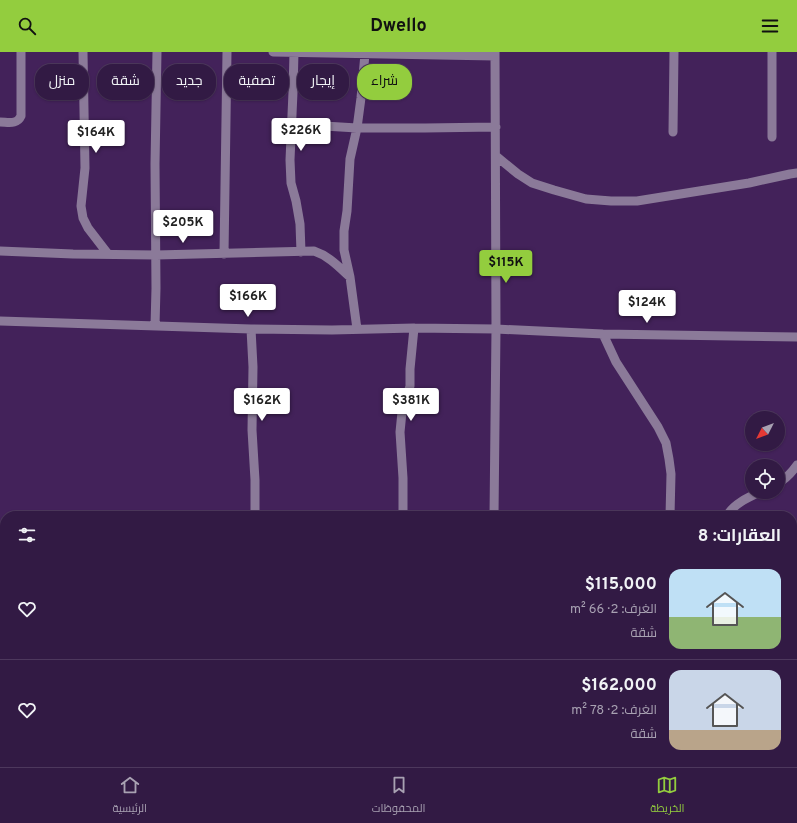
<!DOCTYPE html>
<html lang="ar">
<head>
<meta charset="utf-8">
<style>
  body { margin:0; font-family:Overpass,Cairo,sans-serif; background:#3d274f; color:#f1f3f6; direction:rtl; height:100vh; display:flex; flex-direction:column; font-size:15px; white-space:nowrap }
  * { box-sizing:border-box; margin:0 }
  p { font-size:13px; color:#a8a1b2 }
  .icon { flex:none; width:22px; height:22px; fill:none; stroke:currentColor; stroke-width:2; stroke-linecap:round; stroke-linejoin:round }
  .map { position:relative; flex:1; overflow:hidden; direction:ltr }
  .side { position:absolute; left:0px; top:459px; width:797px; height:256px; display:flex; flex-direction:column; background:#321a44; border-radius:16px 16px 0 0; box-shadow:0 1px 3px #0004,0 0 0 1px #4d385d; direction:rtl }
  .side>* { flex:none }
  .banner { position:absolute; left:12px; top:12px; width:400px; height:36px; direction:rtl; display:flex; gap:8px }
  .needle { width:26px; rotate:228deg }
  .tools { position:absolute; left:745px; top:359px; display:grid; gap:8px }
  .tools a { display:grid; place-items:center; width:40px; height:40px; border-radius:50%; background:#321a44; box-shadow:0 1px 3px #0004,0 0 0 1px #4d385d; font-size:20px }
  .price { position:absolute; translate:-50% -34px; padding:0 9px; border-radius:4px; background:#fff; color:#222; font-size:13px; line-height:26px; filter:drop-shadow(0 1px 2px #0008) }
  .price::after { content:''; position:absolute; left:50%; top:24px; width:12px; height:9px; margin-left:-6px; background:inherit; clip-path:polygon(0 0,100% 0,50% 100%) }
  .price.current { background:#93cd3e; color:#111 }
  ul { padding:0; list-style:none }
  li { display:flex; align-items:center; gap:12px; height:100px; padding:0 16px }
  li+li { border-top:1px solid #4d385d }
  li span { display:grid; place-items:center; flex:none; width:112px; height:80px; border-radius:12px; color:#555 }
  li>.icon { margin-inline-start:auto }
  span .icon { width:48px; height:48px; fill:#fffc; stroke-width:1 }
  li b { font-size:17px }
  h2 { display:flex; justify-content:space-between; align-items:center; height:48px; padding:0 16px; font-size:17px }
  .chip { padding:0 14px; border-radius:16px; background:#321a44; box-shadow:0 1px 3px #0004,0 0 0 1px #4d385d; font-size:14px; line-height:36px }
  .chip.current { background:#93cd3e; color:#111 }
  header { display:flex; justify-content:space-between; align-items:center; height:52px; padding:0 16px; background:#93cd3e; color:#111; font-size:18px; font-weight:700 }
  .dock { display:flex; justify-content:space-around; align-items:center; height:56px; border-top:1px solid #4d385d; background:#321a44; font-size:11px; color:#a8a1b2 }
  .dock a { display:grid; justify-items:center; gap:2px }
  .dock .current { color:#93cd3e }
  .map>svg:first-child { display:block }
</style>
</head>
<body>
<header><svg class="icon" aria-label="menu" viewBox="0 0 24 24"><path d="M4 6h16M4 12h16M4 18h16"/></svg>Dwello<svg class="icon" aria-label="search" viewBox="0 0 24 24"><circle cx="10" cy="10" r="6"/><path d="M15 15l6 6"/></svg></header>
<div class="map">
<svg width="797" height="715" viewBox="0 0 797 715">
  <rect width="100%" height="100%" fill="#43225a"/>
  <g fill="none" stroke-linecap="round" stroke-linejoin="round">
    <!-- minor -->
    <path stroke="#8b7a99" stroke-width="9" d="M83,0L85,116L81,154L83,166L88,176L108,202
      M273,0L495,4
      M294,0L293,40L290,108L291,131L296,149L300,172L301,200
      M772,0V85
      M0,70C8,70 17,73 21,64V0
      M291,72L357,76H425L496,75
      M673,80L674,0
      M496,104L518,122L532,131L554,138L586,147L611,149H637L749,131L790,122L797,121
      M0,199L73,202L156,203L314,199C329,204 339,215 350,225
      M224,202L227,0
      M0,269L251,277L332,278L414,276L496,277L603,282L797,285
      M155,274L156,236L155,112L157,0
      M251,277L253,315L252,378L255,428V464
      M357,277L350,225L344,198V179L347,159L350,107L357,76L361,46L365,2
      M603,282L616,310L658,375L666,391L669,407L671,422L670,464
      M778,431C786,427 792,420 797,413
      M403,464V426L400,380L402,360L410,334V317L414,276
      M494,464L496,277L495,0
      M727,464C733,452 749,445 760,440
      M0,538L5,541
      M145,710V715
      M216,710V715
      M337,710L338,715
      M407,710L408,715
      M583,710L590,715
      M73,715V710
      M279,715V710
      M490,715V710
      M730,715V710"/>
  </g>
</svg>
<div class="tools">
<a><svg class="needle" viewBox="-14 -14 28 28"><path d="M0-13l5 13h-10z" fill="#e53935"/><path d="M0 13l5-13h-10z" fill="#a8a1b2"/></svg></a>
<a><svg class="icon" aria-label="locate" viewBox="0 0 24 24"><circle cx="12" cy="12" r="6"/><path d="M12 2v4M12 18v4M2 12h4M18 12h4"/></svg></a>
</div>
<b class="price" style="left:301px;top:100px">$226K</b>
<b class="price" style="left:96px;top:102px">$164K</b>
<b class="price" style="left:183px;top:192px">$205K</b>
<b class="price current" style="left:506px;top:232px">$115K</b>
<b class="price" style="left:248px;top:266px">$166K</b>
<b class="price" style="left:647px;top:272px">$124K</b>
<b class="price" style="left:262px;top:370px">$162K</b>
<b class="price" style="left:411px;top:370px">$381K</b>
<div class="banner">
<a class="chip current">شراء</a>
<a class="chip">إيجار</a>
<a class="chip">تصفية</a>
<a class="chip">جديد</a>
<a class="chip">شقة</a>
<a class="chip">منزل</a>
</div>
<section class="side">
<h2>العقارات: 8<svg class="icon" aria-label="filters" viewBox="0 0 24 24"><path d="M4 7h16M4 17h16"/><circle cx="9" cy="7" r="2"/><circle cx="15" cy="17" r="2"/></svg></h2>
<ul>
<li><span style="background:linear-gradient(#bfe0f5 60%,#8fb573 0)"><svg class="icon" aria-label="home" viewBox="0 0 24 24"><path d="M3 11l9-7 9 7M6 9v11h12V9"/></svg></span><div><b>$115,000</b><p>الغرف: 2 · 66 m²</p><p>شقة</p></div><svg class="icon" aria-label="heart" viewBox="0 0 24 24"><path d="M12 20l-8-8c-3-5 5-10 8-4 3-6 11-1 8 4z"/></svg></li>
<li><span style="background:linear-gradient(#c9d6e8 75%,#b9a48a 0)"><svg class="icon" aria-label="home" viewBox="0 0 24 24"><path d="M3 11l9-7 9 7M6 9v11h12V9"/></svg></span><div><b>$162,000</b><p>الغرف: 2 · 78 m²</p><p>شقة</p></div><svg class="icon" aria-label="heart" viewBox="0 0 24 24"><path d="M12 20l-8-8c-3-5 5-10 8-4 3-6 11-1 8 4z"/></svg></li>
</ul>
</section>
</div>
<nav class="dock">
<a class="current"><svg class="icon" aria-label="map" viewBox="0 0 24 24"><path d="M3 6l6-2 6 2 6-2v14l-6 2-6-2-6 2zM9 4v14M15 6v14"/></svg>الخريطة</a>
<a><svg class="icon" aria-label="saved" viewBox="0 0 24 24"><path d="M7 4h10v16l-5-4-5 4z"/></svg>المحفوظات</a>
<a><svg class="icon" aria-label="home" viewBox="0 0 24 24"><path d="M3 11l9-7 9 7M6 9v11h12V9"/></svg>الرئيسية</a>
</nav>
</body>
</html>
